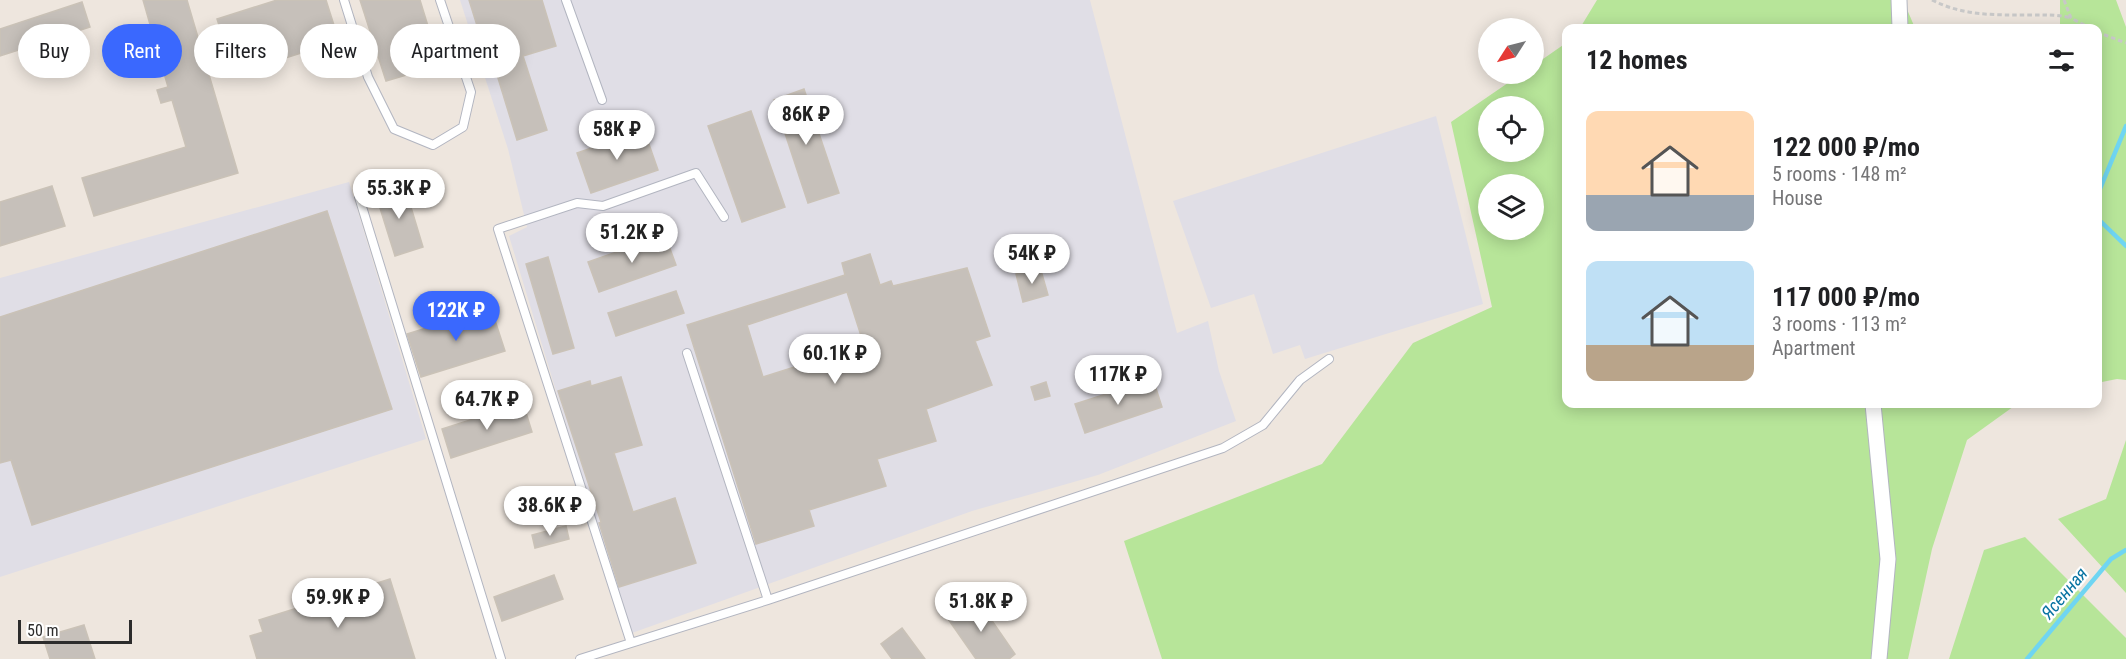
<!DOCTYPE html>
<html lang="en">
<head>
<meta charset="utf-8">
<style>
  body { margin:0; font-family:"Roboto Condensed",sans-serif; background:#f2f2f2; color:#202124; height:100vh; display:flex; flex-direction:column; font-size:22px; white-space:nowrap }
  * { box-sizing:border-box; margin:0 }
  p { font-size:20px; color:#757577 }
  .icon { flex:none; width:33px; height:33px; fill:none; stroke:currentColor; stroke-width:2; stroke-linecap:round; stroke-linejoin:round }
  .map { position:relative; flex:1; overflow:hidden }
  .drawer { position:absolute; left:1562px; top:24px; width:540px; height:384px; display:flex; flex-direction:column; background:#fff; border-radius:12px; box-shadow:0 3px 15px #0003 }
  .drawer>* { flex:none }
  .top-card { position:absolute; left:18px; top:24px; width:570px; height:54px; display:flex; gap:12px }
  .needle { width:39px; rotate:234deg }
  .controls { position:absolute; left:1478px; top:18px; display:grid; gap:12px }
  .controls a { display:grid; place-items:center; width:66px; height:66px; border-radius:50%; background:#fff; box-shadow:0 3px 15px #0003; font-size:30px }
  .scale { position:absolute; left:18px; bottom:15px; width:114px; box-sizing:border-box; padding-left:6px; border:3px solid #2c2c2c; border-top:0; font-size:16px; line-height:21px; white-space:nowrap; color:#2c2c2c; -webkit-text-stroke:4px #fff; paint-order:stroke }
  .price { position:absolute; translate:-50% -51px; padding:0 14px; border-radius:21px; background:#fff; color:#222; font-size:20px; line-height:39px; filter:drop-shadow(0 2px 3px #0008) }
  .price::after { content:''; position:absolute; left:50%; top:36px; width:18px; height:14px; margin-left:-9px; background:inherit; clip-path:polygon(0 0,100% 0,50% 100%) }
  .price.on { background:#3a68fe; color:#fff }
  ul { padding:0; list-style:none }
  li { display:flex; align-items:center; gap:18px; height:150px; padding:0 24px }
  li span { display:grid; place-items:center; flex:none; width:168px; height:120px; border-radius:12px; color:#555 }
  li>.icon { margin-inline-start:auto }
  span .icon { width:72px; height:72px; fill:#fffc; stroke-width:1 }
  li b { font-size:26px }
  h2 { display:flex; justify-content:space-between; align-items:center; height:72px; padding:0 24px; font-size:26px }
  .chip { padding:0 21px; border-radius:27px; background:#fff; box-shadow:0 3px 15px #0003; font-size:21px; line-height:54px }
  .chip.on { background:#3a68fe; color:#fff }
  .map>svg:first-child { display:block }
</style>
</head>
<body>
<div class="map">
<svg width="2126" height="659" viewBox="0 0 2126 659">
  <rect width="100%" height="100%" fill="#eee6de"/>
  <!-- industrial -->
  <path fill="#e0dee6" d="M460,0H1090L1177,333L1208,321L1219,371L1236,421L1098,475L972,511L632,633L607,559L509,236L527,227L508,149Z
    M1436,116L1483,304L1305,359L1300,345L1273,354L1254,294L1211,308L1173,201Z
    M349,182L426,439L0,577V278Z"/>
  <!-- green -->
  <path fill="#b7e599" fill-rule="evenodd" d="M1597,0H1903L1915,28H1580Z
    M2060,0H2116L2126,27V380L2117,379L2097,383V28H2060Z
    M1566,43V404H2017L1967,440L1932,549L1908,659H1162L1124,541L1322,464L1413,343L1492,307L1451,122L1521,74H1533V66ZM1488,106H1533V152H1488ZM1488,184H1533V230H1488Z
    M2126,440V593L2058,519L2106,499Z
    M2025,537L2126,638V659H1949L1984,550Z"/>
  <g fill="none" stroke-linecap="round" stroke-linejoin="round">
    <!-- stream -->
    <path stroke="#6fd5f2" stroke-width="4.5" d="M2097,196L2126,126
      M2097,218L2126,246
      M2027,659L2111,559L2126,550"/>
  </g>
  <!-- building -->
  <path fill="#c6c0ba" stroke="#cac2b7" stroke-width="1.5" fill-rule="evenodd" d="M143,0H187L238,173L94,216L82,178L186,147L172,100L161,103L157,90L168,87Z
    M277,0H326L339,41L235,74L217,19Z
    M360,0H420L440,65L386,81Z
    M469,0H542L556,46L523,56L547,130L517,140L494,65L490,67Z
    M82,2L90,27L0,56V29Z
    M804,89L839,193L808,203L774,100Z
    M751,111L785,207L742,222L708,126Z
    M644,130L658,170L591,193L577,153Z
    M404,184L423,247L395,256L375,192Z
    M52,186L65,226L0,246V202Z
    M327,211L392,409L32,525L11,460L0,463V317Z
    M665,235L676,265L599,292L588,262Z
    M870,254L880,285L891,281L893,286L967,268L990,336L975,341L992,385L926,409L936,441L877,459L886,486L809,510L814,526L756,544L687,325L845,275L842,263ZM847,292L864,345L763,377L747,325Z
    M548,257L574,348L553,354L526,264Z
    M1040,267L1048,295L1023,302L1016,274Z
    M676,291L684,313L616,336L608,313Z
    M491,308L505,351L421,377L407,334Z
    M621,377L642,445L614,453L633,512L675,498L696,563L619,587L599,523L601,522L558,391L590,381L591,386Z
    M1153,379L1162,407L1085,433L1075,404Z
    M1046,382L1050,396L1035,400L1031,387Z
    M523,403L532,432L451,458L442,429Z
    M566,526L569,539L535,548L532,535Z
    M554,575L563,599L502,621L494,597Z
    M390,579L415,659H257L250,636L263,632L259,620Z
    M977,599L1015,654L1009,659H976L948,619Z
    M84,625L95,659H50L43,637Z
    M902,628L925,659H892L881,644Z"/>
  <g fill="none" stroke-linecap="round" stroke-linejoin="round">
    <defs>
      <path id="lane" d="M344,0L368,77L394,129L433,145L463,127L471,92L440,0
        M566,0L602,100
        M359,197L501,659
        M687,353L768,600
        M631,643L498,229L577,203L603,206L696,173L724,217
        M580,659L768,600L1223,448L1263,425L1300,380L1329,359"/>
      <path id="street" d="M1899,0L1900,28
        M1873,404L1888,559L1879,659"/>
    </defs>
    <!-- lane casing -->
    <use href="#lane" stroke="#b2b5c0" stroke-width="10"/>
    <!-- street casing -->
    <use href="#street" stroke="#b2b5c0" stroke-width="17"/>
    <!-- path -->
    <path stroke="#c8c8c8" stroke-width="3" stroke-dasharray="4.5 3" stroke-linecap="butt" d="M1932,0C1963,16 1995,15 2029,15C2044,15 2056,14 2071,18
      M2064,0L2071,18L2090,28
      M2097,32L2126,43"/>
    <!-- lane -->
    <use href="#lane" stroke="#fff" stroke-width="8"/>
    <!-- street -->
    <use href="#street" stroke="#fff" stroke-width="15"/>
  </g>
  <g text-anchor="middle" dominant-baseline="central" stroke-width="4.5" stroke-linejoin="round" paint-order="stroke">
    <!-- water labels -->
    <g font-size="18" font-style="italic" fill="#0a74a2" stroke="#fff">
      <text transform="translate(2064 593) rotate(-50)">Ясенная</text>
    </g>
  </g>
</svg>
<div class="controls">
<a><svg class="needle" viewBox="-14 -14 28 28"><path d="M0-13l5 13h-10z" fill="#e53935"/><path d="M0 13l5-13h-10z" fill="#757577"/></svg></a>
<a><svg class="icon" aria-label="locate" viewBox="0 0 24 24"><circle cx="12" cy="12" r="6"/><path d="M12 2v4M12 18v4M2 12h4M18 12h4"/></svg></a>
<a><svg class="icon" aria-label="layers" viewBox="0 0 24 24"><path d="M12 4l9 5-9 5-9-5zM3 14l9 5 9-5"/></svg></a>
</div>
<div class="scale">50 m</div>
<b class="price" style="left:806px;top:146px">86K ₽</b>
<b class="price" style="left:617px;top:161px">58K ₽</b>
<b class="price" style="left:399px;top:220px">55.3K ₽</b>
<b class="price" style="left:632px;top:264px">51.2K ₽</b>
<b class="price" style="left:1032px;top:285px">54K ₽</b>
<b class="price on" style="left:456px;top:342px">122K ₽</b>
<b class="price" style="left:835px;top:385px">60.1K ₽</b>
<b class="price" style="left:1118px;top:406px">117K ₽</b>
<b class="price" style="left:487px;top:431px">64.7K ₽</b>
<b class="price" style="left:550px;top:537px">38.6K ₽</b>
<b class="price" style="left:338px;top:629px">59.9K ₽</b>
<b class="price" style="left:981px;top:633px">51.8K ₽</b>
<div class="top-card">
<a class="chip">Buy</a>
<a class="chip on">Rent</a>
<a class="chip">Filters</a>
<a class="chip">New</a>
<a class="chip">Apartment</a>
</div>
<section class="drawer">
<h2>12 homes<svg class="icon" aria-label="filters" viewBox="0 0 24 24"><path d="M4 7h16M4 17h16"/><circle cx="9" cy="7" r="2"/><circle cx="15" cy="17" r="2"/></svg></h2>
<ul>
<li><span style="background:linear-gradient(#ffd9b3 70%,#9aa5b1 0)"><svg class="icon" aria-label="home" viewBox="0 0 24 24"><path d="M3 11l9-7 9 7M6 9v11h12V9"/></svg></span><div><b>122 000 ₽/mo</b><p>5 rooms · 148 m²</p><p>House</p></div></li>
<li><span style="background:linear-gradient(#bfe0f5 70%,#b9a48a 0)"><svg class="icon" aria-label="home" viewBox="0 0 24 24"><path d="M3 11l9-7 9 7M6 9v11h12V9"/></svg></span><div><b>117 000 ₽/mo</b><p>3 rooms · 113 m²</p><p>Apartment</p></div></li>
</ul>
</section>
</div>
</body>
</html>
